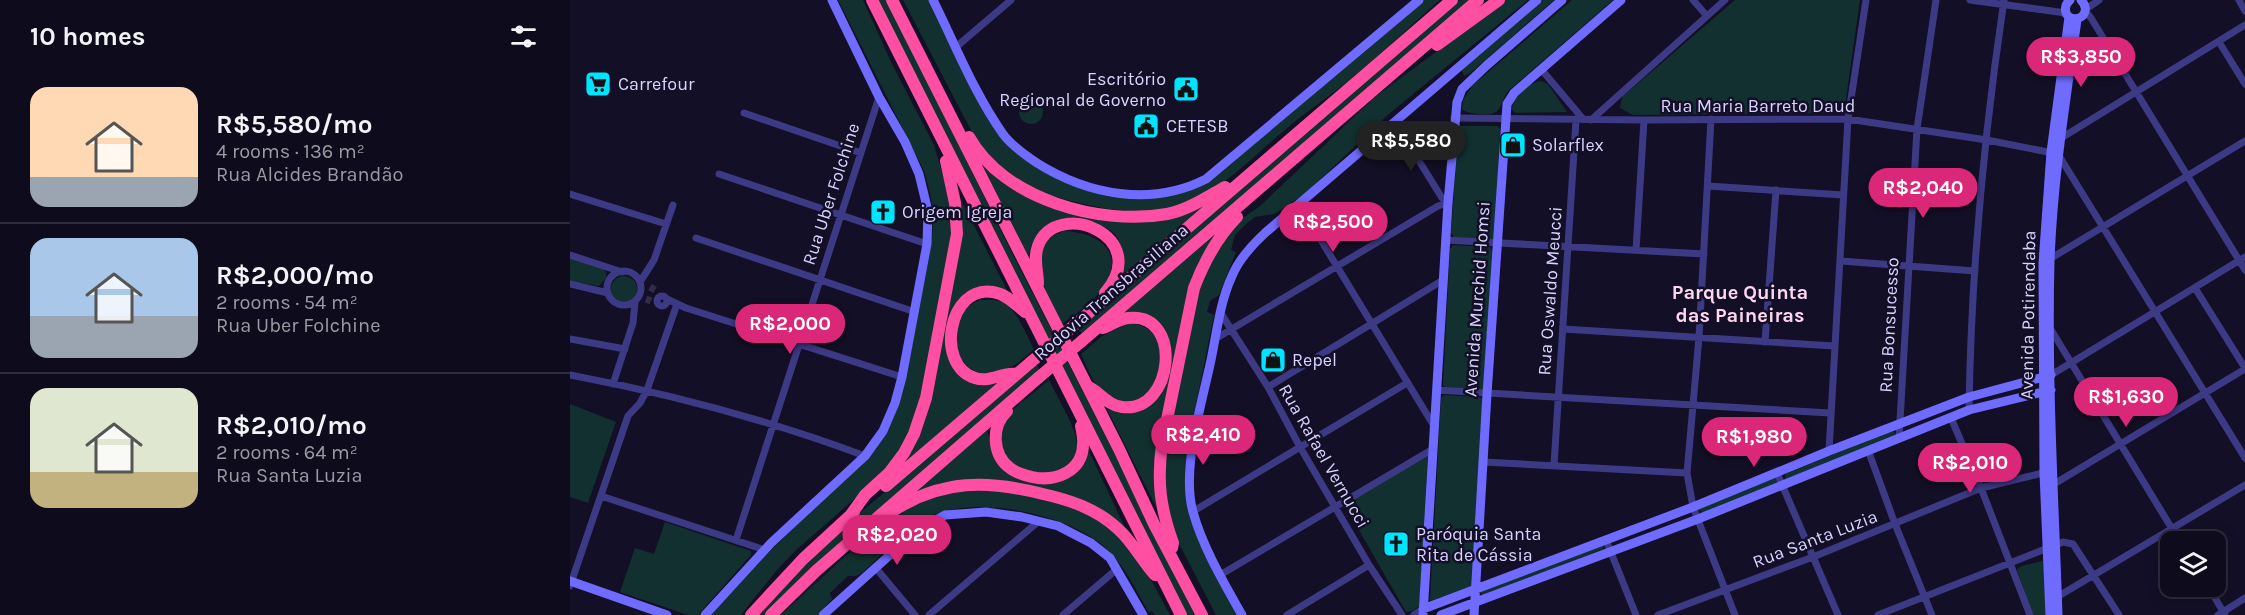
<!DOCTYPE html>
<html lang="en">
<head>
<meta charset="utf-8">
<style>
  body { margin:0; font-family:Karla,sans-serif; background:#171425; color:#f1f3f6; height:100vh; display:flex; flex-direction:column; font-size:22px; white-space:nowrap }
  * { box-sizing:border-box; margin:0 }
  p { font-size:20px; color:#9b9ba3 }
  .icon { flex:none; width:33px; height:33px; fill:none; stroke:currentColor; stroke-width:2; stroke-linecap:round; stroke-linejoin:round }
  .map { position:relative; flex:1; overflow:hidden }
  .panel { display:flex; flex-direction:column; background:#0e0b1c; width:570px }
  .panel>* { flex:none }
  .buttons { position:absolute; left:1590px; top:531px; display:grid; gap:12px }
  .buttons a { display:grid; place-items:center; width:66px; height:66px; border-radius:12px; background:#0e0b1c; box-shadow:0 3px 15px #0003,0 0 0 2px #2e2b3b; font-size:30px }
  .price { position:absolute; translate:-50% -51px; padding:0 14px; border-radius:21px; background:#db2777; color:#fff; font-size:20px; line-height:39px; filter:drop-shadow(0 2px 3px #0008) }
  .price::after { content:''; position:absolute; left:50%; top:36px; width:18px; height:14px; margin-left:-9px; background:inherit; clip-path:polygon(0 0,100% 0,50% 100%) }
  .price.selected { background:#222; color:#fff }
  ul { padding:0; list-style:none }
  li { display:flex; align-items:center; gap:18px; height:150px; padding:0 30px }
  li+li { border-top:2px solid #2e2b3b }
  li span { display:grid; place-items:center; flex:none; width:168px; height:120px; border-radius:18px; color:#555 }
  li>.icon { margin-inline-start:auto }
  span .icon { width:72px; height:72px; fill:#fffc; stroke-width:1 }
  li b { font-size:26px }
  h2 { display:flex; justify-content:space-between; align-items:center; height:72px; padding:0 30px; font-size:26px }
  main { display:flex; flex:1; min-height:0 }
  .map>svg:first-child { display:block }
</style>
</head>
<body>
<main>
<section class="panel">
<h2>10 homes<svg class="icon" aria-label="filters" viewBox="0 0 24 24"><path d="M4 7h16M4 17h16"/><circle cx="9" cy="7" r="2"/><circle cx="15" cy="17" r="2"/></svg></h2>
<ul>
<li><span style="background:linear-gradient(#ffd9b3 75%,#9aa5b1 0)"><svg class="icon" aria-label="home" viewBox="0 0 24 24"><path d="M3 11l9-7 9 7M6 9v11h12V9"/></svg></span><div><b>R$5,580/mo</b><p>4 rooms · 136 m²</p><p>Rua Alcides Brandão</p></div></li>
<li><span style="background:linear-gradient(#a9c7e8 65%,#9aa5b1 0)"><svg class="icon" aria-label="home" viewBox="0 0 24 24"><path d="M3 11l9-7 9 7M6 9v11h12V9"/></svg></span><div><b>R$2,000/mo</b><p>2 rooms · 54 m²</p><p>Rua Uber Folchine</p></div></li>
<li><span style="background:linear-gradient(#dfe7d0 70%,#c2b280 0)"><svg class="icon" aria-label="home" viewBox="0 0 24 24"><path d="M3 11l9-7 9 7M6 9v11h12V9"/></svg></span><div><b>R$2,010/mo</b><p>2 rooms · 64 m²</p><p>Rua Santa Luzia</p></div></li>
</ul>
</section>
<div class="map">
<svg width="1675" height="615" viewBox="0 0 1675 615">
  <rect width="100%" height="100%" fill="#130f26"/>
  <!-- green -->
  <path fill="#12302f" d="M268,0H293L322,64L364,145L378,192L383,237L355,387L339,435L319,465L281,502L225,551L206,571L171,615H141L201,550L306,449C332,405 341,353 350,303C356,273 364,243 363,212C362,198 358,185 354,171Z
    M307,0H317L443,255L627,615H616Z
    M333,0H359L431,137L510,188L600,195L651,171L854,0H870C839,27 809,56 777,82C757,98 736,112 716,129C677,161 655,190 605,206C574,217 541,210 510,203C465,194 433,175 405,138Z
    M890,0H902L513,335L508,328Z
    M936,0H958L820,113L737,192L716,207L704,214L685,217L677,223L665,235L661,250L666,252L649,295L640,301L637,312L644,315L620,434L615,486L667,615H646L601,528L594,490L596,453L625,302L638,265L667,222L690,206L805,97Z
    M973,0H984L899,74L894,76L892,71L894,68Z
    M1002,0H1043L938,91C934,96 933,103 929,109C923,118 901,114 892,110L893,100L903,85Z
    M1165,0H1290L1274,113L1063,115L1050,108L1052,97Z
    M971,81L978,84L997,112L946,113L942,110C942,96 958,83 971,81Z
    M449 112a12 12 0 1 1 24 0a12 12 0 1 1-24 0Z
    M889,126H928L930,129L925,235L922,240L884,237L881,233Z
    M411,162L442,187L553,219L636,205L550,277C552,264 554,254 549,241C546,233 539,229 532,226C499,207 466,220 458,257Z
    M388,194L438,292C430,290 419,285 411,287C375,294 360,361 397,380C407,385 418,384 429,383L326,470L349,429Z
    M494,231C534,233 559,257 528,294C518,306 504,315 492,324C481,302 453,258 481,237C484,235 490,233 494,231Z
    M647,233L618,297L588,511L537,409L554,412L583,401L596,337L552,314Z
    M883,245L920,247L923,252L913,390L875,387L873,385L880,249Z
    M0,258L32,268L36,272V278L29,286L0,281Z
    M41 289a13 13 0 1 1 26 0a13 13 0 1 1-26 0Z
    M410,300C418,300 428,299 435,303C448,312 456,335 464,349C394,420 358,319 410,300Z
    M560,323C569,325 582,328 587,338C601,366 576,416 542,399C525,391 518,369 511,354L532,336Z
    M467,364L470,371L231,578L194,615H185L271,529Z
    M479,380C486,395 507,429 507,444C507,482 447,480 432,453C429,446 431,433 430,425L441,411Z
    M874,395L909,397L913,399L902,586L860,601L871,398Z
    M0,404L46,422L18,503L0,497Z
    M417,430L425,458L431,466L494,479L517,447L557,532L522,506L418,480L339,496Z
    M1321,431L1324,432L1325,435L1217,480L1215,478L1216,474Z
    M858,456L850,596L849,606L843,611L836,612L774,504Z
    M1205,478L1208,482L1133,513L1129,510L1128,507Z
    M407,486L492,500L545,529L573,565L600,615H585L582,611L579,613C567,592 556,568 539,551C503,514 401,492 355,519C332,533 312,555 292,573L286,576H278L260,593L262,599L247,615H211L282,550L328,518L333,513V511L349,501Z
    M95,522L181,551V555L128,615H118L50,592L65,548L84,554Z
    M1034,545L1033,549L917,595L911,594V591Z
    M1472,561L1475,562L1477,615H1463L1447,570L1451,566Z"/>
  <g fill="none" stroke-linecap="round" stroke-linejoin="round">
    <!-- street-tunnel -->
    <path stroke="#312d47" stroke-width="7" stroke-dasharray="7 3.5" stroke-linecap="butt" d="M80,287L85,290
      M76,299L81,301"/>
    <!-- street -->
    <path stroke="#3d3a85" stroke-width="7" d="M1123,0L1137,16
      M1400,0L1489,12L1496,14
      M1669,0L1675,11
      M1516,9L1529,0
      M1516,12L1521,18L1675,270
      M1649,42L1675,84
      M386,47L441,0
      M971,69L1013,119
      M174,113L291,153
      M884,118L1074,120L1278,119L1417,140L1488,154L1675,458
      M1141,119L1129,337L1117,473L1123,507L1165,615
      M1021,120L1155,0
      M1488,140L1675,25
      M149,174L357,244
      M1138,186L1273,195
      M0,194L96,224
      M729,204L864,426
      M126,238L345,312
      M875,240L1134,254
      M1066,250L1074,120
      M0,255L52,272
      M1478,260L1675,141
      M1271,261L1405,271
      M37 288a17 17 0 1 1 34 0a17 17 0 1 1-34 0Z
      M70,282L84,260L103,205
      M0,284L38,293
      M1625,288L1675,368
      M87 301a5 5 0 1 1 10 0a5 5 0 1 1-10 0Z
      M97,299L116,308L332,377
      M650,312L698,387L730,447L799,565L832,615
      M1480,328L1610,542
      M993,329L1264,346
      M0,339L55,349
      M645,339L868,206L878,203L872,198L825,122
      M1195,342L1206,190
      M0,375C100,394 199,420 295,456
      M1481,375L1675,257
      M43,384L63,323L65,302
      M698,387L873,280
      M866,390L1260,413
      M1399,410C1401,274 1414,135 1434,0
      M1381,418L1411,488L1460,615
      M1329,438L1347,129L1366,0
      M1298,450L1325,524L1362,615
      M1259,451L1278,119L1296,0
      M914,462L1117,473
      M984,465L1006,120
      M1207,473L1268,615
      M1479,487L1675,369
      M31,496L195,550
      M622,512L837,383
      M166,540L309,97
      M1036,540L1066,615
      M305,567L345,615
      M650,575L863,449
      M0,586L58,416L70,403L77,390L107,304
      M1638,586L1655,615
      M1487,597L1675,485
      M359,615L469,521
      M493,615L547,569
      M717,615L799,565
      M844,615L853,609
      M1088,615L1243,557L1411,488L1477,472
      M1308,615L1493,542L1503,544L1549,615
      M1648,615L1675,598"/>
    <!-- secondary -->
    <path stroke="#6f6bff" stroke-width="9" d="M363,0C385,44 404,93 433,134C441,145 455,155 467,163C518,195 581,207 636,179L849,0
      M1500,0C1494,5 1494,12 1499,17C1512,23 1521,10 1511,0
      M0,581L97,615
      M853,609L1123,507L1259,451L1399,397L1481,375
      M135,615L201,543L295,456L313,431L325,403L332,377L357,244L358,211L349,174L335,142L309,97L262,0
      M253,615L331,545L357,525L375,515L416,512L452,517L488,526L521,543L540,558L573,615
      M672,615C654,583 633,548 623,512C611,470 632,403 641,360C647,331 650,302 662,276C669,259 682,245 695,233L967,0
      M853,615L878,203L887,102L892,89L916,66L992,0
      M871,615L1128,519L1399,410L1481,390
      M904,615L917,394L937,104L944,93L1051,0
      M1480,615L1474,473L1473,263L1481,152L1499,17
      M1488,615C1484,497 1477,378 1480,260C1483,179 1496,99 1507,20"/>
    <!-- highway -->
    <path stroke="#ff4fa3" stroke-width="12" d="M302,0L611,615
      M322,0L549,449L584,524L632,615
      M867,45L929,0
      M399,137C434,200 531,226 597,214C618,210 637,197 655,187
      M468,284C468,271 463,259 468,246C486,197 584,236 535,293
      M507,323L882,0
      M512,341L908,0
      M446,374C432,372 420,383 405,378C364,365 379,284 423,292C436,294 445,304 455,312
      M517,386C530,392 537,405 552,407C604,414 614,311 558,318C549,319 541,325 533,328
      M437,411C421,426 422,455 440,468C446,473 454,475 462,477C485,482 512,472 513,445C514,439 512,432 511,426
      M316,486L461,362
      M323,511C372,479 418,480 473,494C500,500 527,509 548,529C563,542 572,561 585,575
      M280,516L295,495L319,473L334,453L344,434L356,398L387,234L385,203L376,161
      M602,548L603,543C590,507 587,481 592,444L624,288C634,262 647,237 667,217
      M181,615L233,559L284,512
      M201,615L246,571L468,378"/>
    <!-- highway-bridge -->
    <path stroke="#ff4fa3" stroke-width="12" d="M461,362L507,323
      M468,378L512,341"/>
  </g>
  <!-- icons -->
  <defs>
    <symbol id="supermarket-square" viewBox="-11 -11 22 22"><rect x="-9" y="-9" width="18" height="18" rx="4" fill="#00e5ff" stroke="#130f26"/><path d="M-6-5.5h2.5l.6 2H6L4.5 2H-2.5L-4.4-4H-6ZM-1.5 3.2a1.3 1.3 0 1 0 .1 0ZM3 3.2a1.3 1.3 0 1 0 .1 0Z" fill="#111"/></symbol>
    <symbol id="civic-square" viewBox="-11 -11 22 22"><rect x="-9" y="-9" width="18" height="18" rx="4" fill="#00e5ff" stroke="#130f26"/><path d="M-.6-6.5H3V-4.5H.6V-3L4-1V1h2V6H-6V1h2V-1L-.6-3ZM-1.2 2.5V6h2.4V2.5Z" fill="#111"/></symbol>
    <symbol id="shop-square" viewBox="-11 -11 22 22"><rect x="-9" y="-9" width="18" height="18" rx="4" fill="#00e5ff" stroke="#130f26"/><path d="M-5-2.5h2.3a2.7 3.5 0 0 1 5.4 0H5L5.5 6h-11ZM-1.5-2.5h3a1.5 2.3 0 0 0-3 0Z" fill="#111"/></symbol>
    <symbol id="church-square" viewBox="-11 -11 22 22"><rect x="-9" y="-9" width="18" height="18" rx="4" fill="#00e5ff" stroke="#130f26"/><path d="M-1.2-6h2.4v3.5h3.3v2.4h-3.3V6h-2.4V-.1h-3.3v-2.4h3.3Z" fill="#111"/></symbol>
  </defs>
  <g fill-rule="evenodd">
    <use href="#supermarket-square" x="13" y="69" width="30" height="30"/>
    <use href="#civic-square" x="601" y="74" width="30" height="30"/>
    <use href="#civic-square" x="561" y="111" width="30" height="30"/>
    <use href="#shop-square" x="928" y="130" width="30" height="30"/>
    <use href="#church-square" x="298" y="197" width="30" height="30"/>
    <use href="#shop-square" x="688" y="345" width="30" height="30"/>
    <use href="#church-square" x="811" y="529" width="30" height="30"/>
  </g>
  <g text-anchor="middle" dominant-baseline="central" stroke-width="5" stroke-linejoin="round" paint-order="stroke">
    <!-- poi labels -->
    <g font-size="18" fill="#d9d4ff" stroke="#130f26" text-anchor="start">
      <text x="596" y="79" text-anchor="end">Escritório<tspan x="596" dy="21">Regional de Governo</tspan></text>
      <text x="48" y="84">Carrefour</text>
      <text x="596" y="126">CETESB</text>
      <text x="962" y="145">Solarflex</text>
      <text x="332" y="212">Origem Igreja</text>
      <text x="722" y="360">Repel</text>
      <text x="846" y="534">Paróquia Santa<tspan x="846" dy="21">Rita de Cássia</tspan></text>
    </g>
    <!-- street labels -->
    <g font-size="18" fill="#d9d4ff" stroke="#130f26">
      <text x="1188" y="106">Rua Maria Barreto Daud</text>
      <text transform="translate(261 194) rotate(-72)">Rua Uber Folchine</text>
      <text transform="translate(980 291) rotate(-86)">Rua Oswaldo Meucci</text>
      <text transform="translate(541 292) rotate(-41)">Rodovia Transbrasiliana</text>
      <text transform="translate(907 299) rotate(-86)">Avenida Murchid Homsi</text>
      <text transform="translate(1458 315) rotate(-89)">Avenida Potirendaba</text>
      <text transform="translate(1319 325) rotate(-87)">Rua Bonsucesso</text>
      <text transform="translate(754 456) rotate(60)">Rua Rafael Vernucci</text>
      <text transform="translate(1245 539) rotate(-21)">Rua Santa Luzia</text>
    </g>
    <!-- neighbourhood labels -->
    <g font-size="20" font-weight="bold" fill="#ffd6f0" stroke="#130f26">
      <text x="1170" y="292">Parque Quinta<tspan x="1170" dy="23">das Paineiras</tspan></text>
    </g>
  </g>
</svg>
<div class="buttons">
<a><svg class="icon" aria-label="layers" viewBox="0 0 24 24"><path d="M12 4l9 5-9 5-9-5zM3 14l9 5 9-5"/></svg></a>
</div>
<b class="price" style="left:1511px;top:88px">R$3,850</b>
<b class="price selected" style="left:841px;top:172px">R$5,580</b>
<b class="price" style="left:1353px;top:219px">R$2,040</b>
<b class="price" style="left:763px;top:253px">R$2,500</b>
<b class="price" style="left:220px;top:355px">R$2,000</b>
<b class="price" style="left:1556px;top:428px">R$1,630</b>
<b class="price" style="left:633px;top:466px">R$2,410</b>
<b class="price" style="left:1184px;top:468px">R$1,980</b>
<b class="price" style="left:1400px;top:494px">R$2,010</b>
<b class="price" style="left:327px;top:566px">R$2,020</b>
</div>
</main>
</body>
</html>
